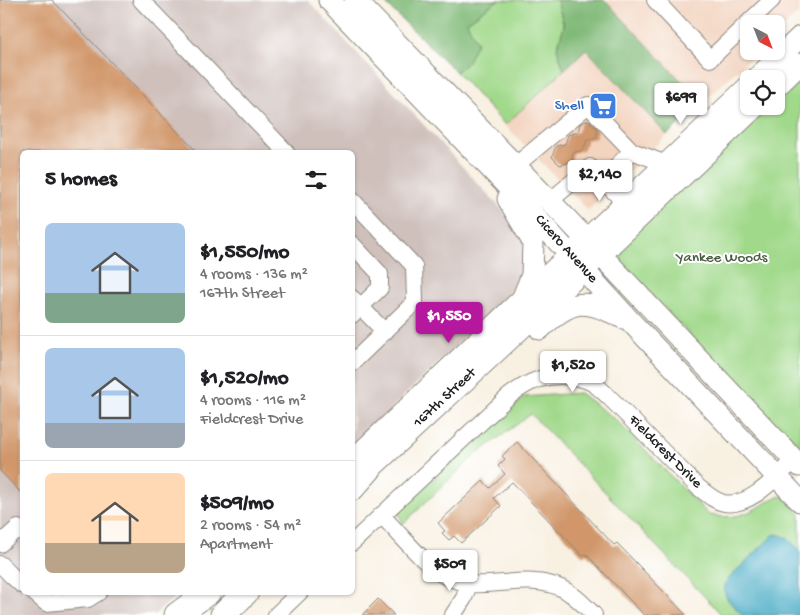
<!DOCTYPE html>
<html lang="en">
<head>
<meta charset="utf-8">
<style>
  body { margin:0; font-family:"Gochi Hand",sans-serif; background:#f6f6f6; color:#202124; height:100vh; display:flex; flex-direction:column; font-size:19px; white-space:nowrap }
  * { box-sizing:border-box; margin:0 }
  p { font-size:16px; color:#757577 }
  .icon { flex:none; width:28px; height:28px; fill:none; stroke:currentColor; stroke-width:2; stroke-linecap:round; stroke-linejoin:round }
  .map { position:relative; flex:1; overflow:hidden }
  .panel { position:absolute; left:20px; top:150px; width:335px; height:445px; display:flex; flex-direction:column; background:#fff; border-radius:8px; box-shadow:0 1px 4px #0004 }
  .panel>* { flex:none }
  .needle { width:32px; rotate:138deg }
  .buttons { position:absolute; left:740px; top:15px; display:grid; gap:10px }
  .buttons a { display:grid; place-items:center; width:45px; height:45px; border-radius:8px; background:#fff; box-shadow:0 1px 4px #0004; font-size:25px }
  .price { position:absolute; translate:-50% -42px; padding:0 11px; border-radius:5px; background:#fff; color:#222; font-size:16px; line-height:32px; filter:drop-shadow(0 1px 2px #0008) }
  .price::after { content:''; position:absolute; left:50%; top:30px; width:15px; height:11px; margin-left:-8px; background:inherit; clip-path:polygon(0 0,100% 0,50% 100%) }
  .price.current { background:#b5179e; color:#fff }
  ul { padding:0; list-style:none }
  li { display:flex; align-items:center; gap:15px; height:125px; padding:0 25px }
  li+li { border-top:1px solid #e0e0e0 }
  li span { display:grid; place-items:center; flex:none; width:140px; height:100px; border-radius:8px; color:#555 }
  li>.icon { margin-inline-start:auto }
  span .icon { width:60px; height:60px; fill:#fffc; stroke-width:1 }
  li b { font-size:21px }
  h2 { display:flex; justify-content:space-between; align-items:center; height:60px; padding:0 25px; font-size:21px }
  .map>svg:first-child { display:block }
</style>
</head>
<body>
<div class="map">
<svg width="800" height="615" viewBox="0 0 800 615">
  <rect width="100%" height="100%" fill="#fff"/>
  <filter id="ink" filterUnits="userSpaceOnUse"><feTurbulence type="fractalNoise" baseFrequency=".02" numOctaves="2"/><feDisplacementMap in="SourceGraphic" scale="10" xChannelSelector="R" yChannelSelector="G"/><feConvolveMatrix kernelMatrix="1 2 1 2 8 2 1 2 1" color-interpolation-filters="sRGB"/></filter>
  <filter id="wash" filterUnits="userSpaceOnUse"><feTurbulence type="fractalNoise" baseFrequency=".0096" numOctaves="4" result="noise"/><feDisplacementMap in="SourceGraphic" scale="20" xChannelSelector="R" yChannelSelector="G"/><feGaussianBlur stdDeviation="1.12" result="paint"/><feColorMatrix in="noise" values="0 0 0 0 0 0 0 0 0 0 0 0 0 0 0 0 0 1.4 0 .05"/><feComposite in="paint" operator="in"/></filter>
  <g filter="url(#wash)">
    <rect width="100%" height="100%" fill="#f8f0e1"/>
    <!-- built -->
    <path fill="#f3d4bf" d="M603,0H800V12L776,34V24H749V51H758L702,103Z
      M586,49L667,135L588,210L505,125Z"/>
    <!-- industrial -->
    <path fill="#cfc0bb" d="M0,0H308L509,217L527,242L525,267L515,289L353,445L352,152H22V592L180,593L154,615H0Z"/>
    <!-- green -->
    <path fill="#a1d98b" stroke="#5e7a54" d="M498,0H557L564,26L557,48L564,70L505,125L456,72L466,63L467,22Z
      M800,76V453L621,262C621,250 624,243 631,234L768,106H776V98Z
      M580,393L617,421L709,515C728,518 737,518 755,509C767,504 769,497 783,496L800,514V615H722L531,414L473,457L403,524L398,511L524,397Z"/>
    <!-- forest -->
    <path fill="#80b977" stroke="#4e6a4a" d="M382,0H498L467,22L477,43L467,63L456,72Z
      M557,0H605L702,103L667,135L586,49L564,70L557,48L564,26Z"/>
    <!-- water -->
    <path fill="#43a8c3" stroke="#306270" d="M778,534L788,538L800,550V615H742C731,603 718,595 728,579L773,535Z"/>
    <g id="blocks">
      <!-- building -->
      <path fill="#d1976b" d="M0,0H52L197,152H22V494L0,471Z
        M588,120L598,130L596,138L587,140L583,150L573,153L571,162L560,165L552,157L556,146L565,144L568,135L578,132L580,124Z
        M517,442L614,545L617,543L686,615H644L586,554L583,556L512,482L494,498L501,506L461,543L454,536L449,540L442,533L445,531L438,523L483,481L490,488L505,474L498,466L505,459L502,456Z
        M378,599L394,615H362Z"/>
    </g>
  </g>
  <g filter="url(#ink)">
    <use href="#blocks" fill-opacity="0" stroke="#8a867e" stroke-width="1"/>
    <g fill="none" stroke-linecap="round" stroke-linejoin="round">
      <defs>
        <path id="minor" d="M141,0L286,152
          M655,0L710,59L772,0
          M515,166L588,105L632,151L666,164
          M603,180L632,151
          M352,200L414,266L415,302L352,363
          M550,201L590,167L625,203
          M352,244L380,274V288L352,315
          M352,298L385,332
          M381,515C397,530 427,568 445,576C453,579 462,583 471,584C502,586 532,575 561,588C574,594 584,605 594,615
          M352,543L508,397C528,381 547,373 573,377C580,378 588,380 594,384C600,388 604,393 609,397L698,487C706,493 714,501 724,503C750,508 778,475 795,460
          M0,544L18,528L22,532
          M0,564L12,576L22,585
          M33,592L46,603L88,599L99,592
          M276,615L300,592
          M453,615L464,598L469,584"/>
        <path id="major" d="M329,0L511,190L632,323L800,501
          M355,0L566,218L800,466
          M756,79L800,37
          M776,87L800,64
          M508,199L533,242L532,275L523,297
          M540,329C572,298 585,298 623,318
          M352,461L522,299L571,254L749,86
          M358,480L601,254L756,106"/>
        <path id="highway" d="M352,488L369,469
          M177,615L208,592
          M223,615L246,592"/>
      </defs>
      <!-- minor casing -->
      <use href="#minor" stroke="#8a867e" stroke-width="18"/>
      <!-- major casing -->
      <use href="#major" stroke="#8a867e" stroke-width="23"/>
      <!-- highway casing -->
      <use href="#highway" stroke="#8a867e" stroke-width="27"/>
      <!-- minor -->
      <use href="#minor" stroke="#fff" stroke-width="16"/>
      <!-- major -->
      <use href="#major" stroke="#fff" stroke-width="21"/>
      <!-- highway -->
      <use href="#highway" stroke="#fff" stroke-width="25"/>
    </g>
  </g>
  <!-- icons -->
  <defs>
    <symbol id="supermarket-square" viewBox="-11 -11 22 22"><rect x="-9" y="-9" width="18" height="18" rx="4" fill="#3f7fe0" stroke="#fff"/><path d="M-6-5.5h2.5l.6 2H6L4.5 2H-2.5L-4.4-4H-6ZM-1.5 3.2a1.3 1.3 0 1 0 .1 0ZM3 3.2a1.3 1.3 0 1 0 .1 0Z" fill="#fff"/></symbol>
  </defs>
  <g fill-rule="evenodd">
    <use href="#supermarket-square" x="587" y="90" width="32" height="32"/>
  </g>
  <g text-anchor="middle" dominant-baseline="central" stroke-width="4" stroke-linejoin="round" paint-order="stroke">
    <!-- shop labels -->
    <g font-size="15" fill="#366cbe" stroke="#fff" text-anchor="end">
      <text x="584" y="106">Shell</text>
    </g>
    <!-- street labels -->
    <g font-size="15" fill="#1c1c1c" stroke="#fff">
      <text transform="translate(566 249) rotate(48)">Cicero Avenue</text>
      <text transform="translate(445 398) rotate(-43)">167th Street</text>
      <text transform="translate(665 452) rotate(45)">Fieldcrest Drive</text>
    </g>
    <!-- park labels -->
    <g font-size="15" fill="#4b5e43" stroke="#fff">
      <text x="722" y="258">Yankee Woods</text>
    </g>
  </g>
</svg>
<div class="buttons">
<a><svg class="needle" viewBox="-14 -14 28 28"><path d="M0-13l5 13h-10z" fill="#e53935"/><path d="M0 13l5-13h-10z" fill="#757577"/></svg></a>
<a><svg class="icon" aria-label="locate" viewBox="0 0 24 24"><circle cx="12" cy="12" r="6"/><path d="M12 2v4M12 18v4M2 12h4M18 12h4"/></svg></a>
</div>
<b class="price" style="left:681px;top:125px">$699</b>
<b class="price" style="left:600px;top:202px">$2,140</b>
<b class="price current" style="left:449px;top:344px">$1,550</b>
<b class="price" style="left:573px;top:393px">$1,520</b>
<b class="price" style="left:450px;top:592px">$509</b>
<section class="panel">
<h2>5 homes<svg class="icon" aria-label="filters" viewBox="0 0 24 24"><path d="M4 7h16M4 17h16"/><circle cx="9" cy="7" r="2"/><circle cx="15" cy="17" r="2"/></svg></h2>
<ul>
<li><span style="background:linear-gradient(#a9c7e8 70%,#7fa58c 0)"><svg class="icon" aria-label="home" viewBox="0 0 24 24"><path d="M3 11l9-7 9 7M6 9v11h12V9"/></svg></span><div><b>$1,550/mo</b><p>4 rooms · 136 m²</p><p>167th Street</p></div></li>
<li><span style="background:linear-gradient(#a9c7e8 75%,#9aa5b1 0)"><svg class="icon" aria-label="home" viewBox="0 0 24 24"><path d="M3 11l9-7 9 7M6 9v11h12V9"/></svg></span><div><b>$1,520/mo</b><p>4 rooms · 116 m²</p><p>Fieldcrest Drive</p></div></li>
<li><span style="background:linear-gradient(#ffd9b3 70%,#b9a48a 0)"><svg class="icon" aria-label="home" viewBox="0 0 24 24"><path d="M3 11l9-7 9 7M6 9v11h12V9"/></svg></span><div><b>$509/mo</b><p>2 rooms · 54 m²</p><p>Apartment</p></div></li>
</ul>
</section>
</div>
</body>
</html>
